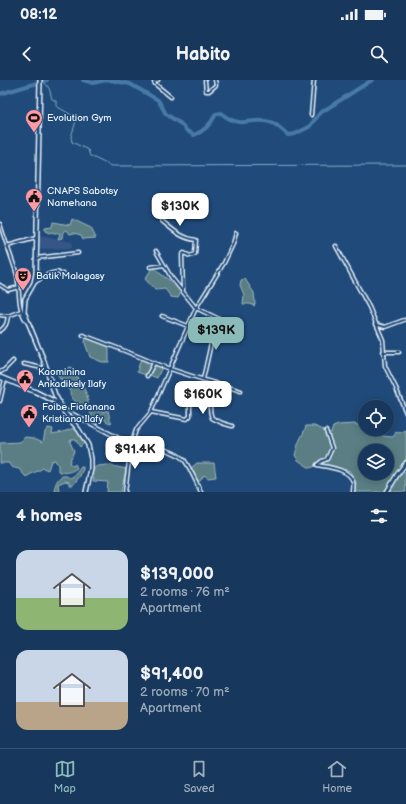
<!DOCTYPE html>
<html lang="en">
<head>
<meta charset="utf-8">
<style>
  body { margin:0; font-family:"Balsamiq Sans",sans-serif; background:#203f62; color:#f1f3f6; height:100vh; display:flex; flex-direction:column; font-size:15px; white-space:nowrap }
  * { box-sizing:border-box; margin:0 }
  p { font-size:13px; color:#9eacbb }
  .icon { flex:none; width:22px; height:22px; fill:none; stroke:currentColor; stroke-width:2; stroke-linecap:round; stroke-linejoin:round }
  .map { position:relative; height:412px; overflow:hidden }
  .side { display:flex; flex-direction:column; background:#17385c; flex:1 }
  .side>* { flex:none }
  .tools { position:absolute; left:358px; top:320px; display:grid; gap:8px }
  .tools a { display:grid; place-items:center; width:36px; height:36px; border-radius:50%; background:#17385c; box-shadow:0 2px 10px #0003,0 0 0 1px #365272; font-size:20px }
  .price { position:absolute; translate:-50% -34px; padding:0 9px; border-radius:8px; background:#fff; color:#222; font-size:13px; line-height:26px; filter:drop-shadow(0 1px 2px #0008) }
  .price::after { content:''; position:absolute; left:50%; top:24px; width:12px; height:9px; margin-left:-6px; background:inherit; clip-path:polygon(0 0,100% 0,50% 100%) }
  .price.on { background:#8bbbb9; color:#111 }
  ul { padding:0; list-style:none }
  li { display:flex; align-items:center; gap:12px; height:100px; padding:0 16px }
  li span { display:grid; place-items:center; flex:none; width:112px; height:80px; border-radius:12px; color:#555 }
  li>.icon { margin-inline-start:auto }
  span .icon { width:48px; height:48px; fill:#fffc; stroke-width:1 }
  li b { font-size:17px }
  h2 { display:flex; justify-content:space-between; align-items:center; height:48px; padding:0 16px; font-size:17px }
  .status { display:flex; justify-content:space-between; align-items:center; height:28px; padding:0 20px; background:#17385c; direction:ltr }
  .status svg { height:11px; fill:currentColor }
  header { display:flex; justify-content:space-between; align-items:center; height:52px; padding:0 16px; background:#17385c; font-size:18px; font-weight:700 }
  .dock { display:flex; justify-content:space-around; align-items:center; height:56px; border-top:1px solid #365272; background:#17385c; font-size:11px; color:#9eacbb }
  .dock a { display:grid; justify-items:center; gap:2px }
  .dock .on { color:#8bbbb9 }
  .map>svg:first-child { display:block }
</style>
</head>
<body>
<div class="status"><b>08:12</b><svg viewBox="0 0 49 12"><path d="M0 12V9h3v3zM5 12V6h3v6zM10 12V3h3v9zM15 12V0h3v12zM26 1h20v11H26zM47 4h2v5h-2z"/></svg></div>
<header><svg class="icon" aria-label="back" viewBox="0 0 24 24"><path d="M15 5l-7 7 7 7"/></svg>Habito<svg class="icon" aria-label="search" viewBox="0 0 24 24"><circle cx="10" cy="10" r="6"/><path d="M15 15l6 6"/></svg></header>
<div class="map">
<svg width="406" height="412" viewBox="0 0 406 412">
  <rect width="100%" height="100%" fill="#1f4a7a"/>
  <filter id="ink" filterUnits="userSpaceOnUse"><feTurbulence type="fractalNoise" baseFrequency=".025" numOctaves="2"/><feDisplacementMap in="SourceGraphic" scale="8" xChannelSelector="R" yChannelSelector="G"/><feConvolveMatrix kernelMatrix="1 2 1 2 8 2 1 2 1" color-interpolation-filters="sRGB"/></filter>
  <g filter="url(#ink)">
    <!-- built -->
    <path fill="#345787" d="M39,156L72,162V168L39,169Z"/>
    <!-- green -->
    <path fill="#5a7e84" stroke="#a1b8be" fill-rule="evenodd" d="M72,139L91,148L96,158L83,159L81,155L74,153L70,154L67,150L63,152L62,158L58,159L60,154L59,153H55L51,152L49,153L45,151V148L52,147L53,142L70,145Z
      M153,187C162,196 173,202 182,211L178,218L171,217L165,209L155,210L145,199Z
      M245,199L254,213L255,223L254,226L250,224H243L244,215L240,205L241,200Z
      M86,256L109,267V282H102L90,277L85,263Z
      M141,278L162,287L157,298L147,294L146,295L137,292Z
      M70,287L73,288C77,300 89,311 88,324L85,327L84,325C76,324 70,318 70,311L66,307L64,300L60,299L58,296L60,292Z
      M91,327L96,328L102,332L108,330L110,340L112,342L110,343L106,341L103,338L97,346V343L93,340L89,329Z
      M354,344L365,347V349H380L383,356L392,357L394,356L396,352L399,353L406,350V379L387,412H355L356,402L350,391L322,384L310,388L298,380L295,375C296,371 297,369 298,365C298,362 305,351 306,346H314L331,353L333,347L338,345ZM365,371H387V393H365Z
      M48,348L53,349L52,354L63,352L74,348L77,351L85,362L80,367L75,359H71L70,362L74,371L69,383L73,386L75,384L77,388C72,392 64,394 58,391V385L55,380L51,381L48,390L43,388C37,392 32,393 26,397L19,389L11,387L9,383H0V363L20,362L25,357L34,358L43,362L45,352Z
      M116,358L123,365V368L119,367L117,371L108,373V368L106,367C107,361 110,359 116,358Z
      M197,383H214L216,397L208,398L204,395L200,401H196L190,390L191,388Z
      M108,385L126,389L121,412H107L108,402L93,401L94,398H91C93,385 95,386 108,385Z
      M81,387H83V390L82,391L80,396L73,405H69V402L65,401L58,404L59,411L54,410C55,404 59,394 66,396C69,396 68,399 72,397C75,395 79,390 81,387Z
      M406,391L405,398L406,412H390L397,398Z"/>
    <g fill="none" stroke-linecap="round" stroke-linejoin="round">
      <!-- stream -->
      <path stroke="#89aac7" stroke-width="1" d="M43,2C50,6 50,12 52,19L56,21V26L77,38L71,57L72,62L88,70L90,76L111,86L406,85"/>
      <!-- river -->
      <path stroke="#497aa6" stroke-width="4" d="M83,0L93,3L106,0
        M110,0L130,4L158,20L166,34L181,44L187,51L194,55C205,51 211,44 216,34L221,33C242,51 250,36 270,42C278,44 282,51 288,55L295,54L309,47L320,33L372,0
        M0,14L47,0"/>
      <defs>
        <path id="minor" d="M158,0L154,2L155,4L171,17
          M205,1L206,11H209L216,5L215,0
          M311,35L314,0
          M162,141C173,150 181,158 196,160L195,174L190,176L184,173L182,175L183,210
          M0,144C5,161 12,178 17,195C20,211 17,231 28,243
          M7,166L36,158
          M336,166L369,227L383,260L385,286L396,308L406,333
          M156,171L171,197L196,228L221,240L236,243
          M36,178L78,173
          M150,187L164,185
          M34,203C41,198 48,193 57,192L62,195L64,194
          M0,205L8,210L19,207
          M0,235L8,236
          M162,236L188,246
          M375,244L385,247L404,240
          M0,251C6,247 7,243 8,236L21,231
          M83,255C107,264 131,273 154,283C182,294 212,302 241,311
          M383,272H399
          M24,284L47,289
          M0,292L4,290L13,281
          M147,296L154,283
          M203,299L212,259L221,240
          M215,303C213,314 207,327 212,338L222,343L232,346
          M0,321L5,299
          M63,329L128,363C140,374 140,369 153,368C163,367 179,374 185,381C190,388 197,404 201,412
          M151,332L187,339L190,336V323
          M326,351L332,368L327,379L322,381L317,385C328,387 350,389 353,402C354,405 353,409 353,412
          M125,412L131,366L136,350L151,332L196,228L224,183L233,164L236,153"/>
        <path id="tertiary" d="M0,297L36,312L60,324
          M387,412L397,395L406,383"/>
        <path id="secondary" d="M40,0L36,194L34,203L25,219L24,232L44,281L55,315L65,333L79,350L88,365L91,379V389L86,412"/>
      </defs>
      <!-- minor casing -->
      <use href="#minor" stroke="#e8f1f8" stroke-width="5"/>
      <!-- tertiary casing -->
      <use href="#tertiary" stroke="#e8f1f8" stroke-width="6"/>
      <!-- secondary casing -->
      <use href="#secondary" stroke="#e8f1f8" stroke-width="6"/>
      <!-- minor -->
      <use href="#minor" stroke="#1f4a7a" stroke-width="2"/>
      <!-- tertiary -->
      <use href="#tertiary" stroke="#1f4a7a" stroke-width="3"/>
      <!-- secondary -->
      <use href="#secondary" stroke="#1f4a7a" stroke-width="3"/>
    </g>
  </g>
  <!-- icons -->
  <defs>
    <symbol id="stadium-pin" viewBox="-11 -11 22 30"><path d="M0 17L-7.5 6A9.5 9.5 0 1 1 7.5 6Z" fill="#ff9aa2" stroke="#1f4a7a"/><path d="M0-5a6.5 5 0 1 0 0 10a6.5 5 0 1 0 0-10ZM-3.5-1.8h7v3.6h-7Z" fill="#111"/></symbol>
    <symbol id="civic-pin" viewBox="-11 -11 22 30"><path d="M0 17L-7.5 6A9.5 9.5 0 1 1 7.5 6Z" fill="#ff9aa2" stroke="#1f4a7a"/><path d="M-.6-6.5H3V-4.5H.6V-3L4-1V1h2V6H-6V1h2V-1L-.6-3ZM-1.2 2.5V6h2.4V2.5Z" fill="#111"/></symbol>
    <symbol id="theatre-pin" viewBox="-11 -11 22 30"><path d="M0 17L-7.5 6A9.5 9.5 0 1 1 7.5 6Z" fill="#ff9aa2" stroke="#1f4a7a"/><path d="M-5-5.5Q0-4 5-5.5V0Q5 5 0 6Q-5 5-5 0ZM-3.3-2.5H-1v1.5H-3.3ZM1-2.5H3.3v1.5H1ZM-2.8 1Q0 5.5 2.8 1Z" fill="#111"/></symbol>
  </defs>
  <g fill-rule="evenodd">
    <use href="#stadium-pin" x="24" y="28" width="20" height="27"/>
    <use href="#civic-pin" x="24" y="107" width="20" height="27"/>
    <use href="#theatre-pin" x="13" y="186" width="20" height="27"/>
    <use href="#civic-pin" x="15" y="288" width="20" height="27"/>
    <use href="#civic-pin" x="19" y="323" width="20" height="27"/>
  </g>
  <g text-anchor="middle" dominant-baseline="central" stroke-width="3" stroke-linejoin="round" paint-order="stroke">
    <!-- poi labels -->
    <g font-size="10" fill="#e8f1f8" stroke="#1f4a7a" text-anchor="start">
      <text x="47" y="38">Evolution Gym</text>
      <text x="47" y="111">CNAPS Sabotsy<tspan x="47" dy="12">Namehana</tspan></text>
      <text x="36" y="196">Batik Malagasy</text>
      <text x="38" y="292">Kaominina<tspan x="38" dy="12">Ankadikely Ilafy</tspan></text>
      <text x="42" y="327">Foibe Fiofanana<tspan x="42" dy="12">Kristiana Ilafy</tspan></text>
    </g>
  </g>
</svg>
<div class="tools">
<a><svg class="icon" aria-label="locate" viewBox="0 0 24 24"><circle cx="12" cy="12" r="6"/><path d="M12 2v4M12 18v4M2 12h4M18 12h4"/></svg></a>
<a><svg class="icon" aria-label="layers" viewBox="0 0 24 24"><path d="M12 4l9 5-9 5-9-5zM3 14l9 5 9-5"/></svg></a>
</div>
<b class="price" style="left:180px;top:147px">$130K</b>
<b class="price on" style="left:216px;top:271px">$139K</b>
<b class="price" style="left:203px;top:335px">$160K</b>
<b class="price" style="left:135px;top:390px">$91.4K</b>
</div>
<section class="side">
<h2>4 homes<svg class="icon" aria-label="filters" viewBox="0 0 24 24"><path d="M4 7h16M4 17h16"/><circle cx="9" cy="7" r="2"/><circle cx="15" cy="17" r="2"/></svg></h2>
<ul>
<li><span style="background:linear-gradient(#c9d6e8 60%,#8fb573 0)"><svg class="icon" aria-label="home" viewBox="0 0 24 24"><path d="M3 11l9-7 9 7M6 9v11h12V9"/></svg></span><div><b>$139,000</b><p>2 rooms · 76 m²</p><p>Apartment</p></div></li>
<li><span style="background:linear-gradient(#c9d6e8 65%,#b9a48a 0)"><svg class="icon" aria-label="home" viewBox="0 0 24 24"><path d="M3 11l9-7 9 7M6 9v11h12V9"/></svg></span><div><b>$91,400</b><p>2 rooms · 70 m²</p><p>Apartment</p></div></li>
</ul>
</section>
<nav class="dock">
<a class="on"><svg class="icon" aria-label="map" viewBox="0 0 24 24"><path d="M3 6l6-2 6 2 6-2v14l-6 2-6-2-6 2zM9 4v14M15 6v14"/></svg>Map</a>
<a><svg class="icon" aria-label="saved" viewBox="0 0 24 24"><path d="M7 4h10v16l-5-4-5 4z"/></svg>Saved</a>
<a><svg class="icon" aria-label="home" viewBox="0 0 24 24"><path d="M3 11l9-7 9 7M6 9v11h12V9"/></svg>Home</a>
</nav>
</body>
</html>
